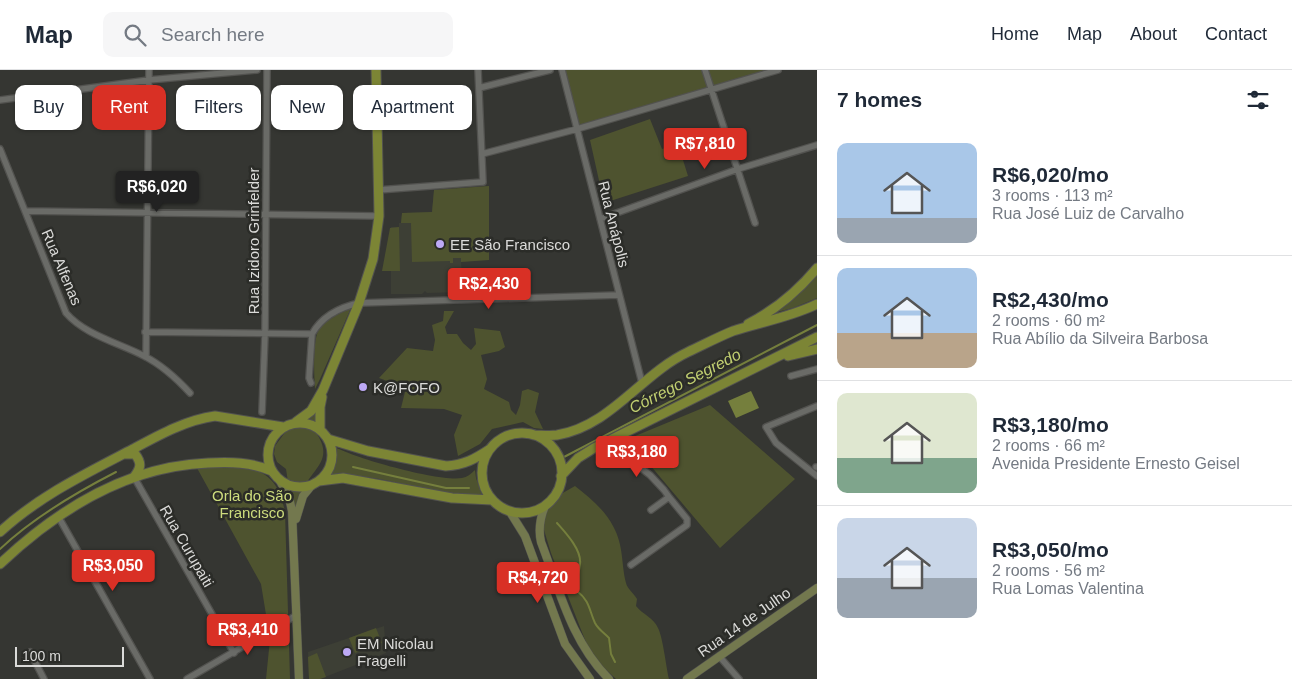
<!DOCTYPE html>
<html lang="en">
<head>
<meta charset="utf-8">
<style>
  body { margin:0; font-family:Helvetica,sans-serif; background:#f6f6f7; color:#1f2937; height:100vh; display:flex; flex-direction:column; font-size:19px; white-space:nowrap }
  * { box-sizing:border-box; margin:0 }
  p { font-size:16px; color:#747a83 }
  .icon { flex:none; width:28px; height:28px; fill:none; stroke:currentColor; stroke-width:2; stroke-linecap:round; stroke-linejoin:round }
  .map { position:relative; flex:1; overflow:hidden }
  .drawer { display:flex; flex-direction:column; background:#fff; width:475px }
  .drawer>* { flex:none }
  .top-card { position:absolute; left:15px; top:15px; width:475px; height:45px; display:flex; gap:10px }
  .scale { position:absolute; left:15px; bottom:12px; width:109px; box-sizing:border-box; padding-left:5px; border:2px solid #dbdbd9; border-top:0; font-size:14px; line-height:18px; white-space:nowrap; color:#dbdbd9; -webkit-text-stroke:4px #2b2c28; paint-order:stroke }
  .price { position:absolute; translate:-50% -42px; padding:0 11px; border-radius:5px; background:#d93025; color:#fff; font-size:16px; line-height:32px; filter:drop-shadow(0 1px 2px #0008) }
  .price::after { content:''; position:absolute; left:50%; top:30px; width:15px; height:11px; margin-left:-8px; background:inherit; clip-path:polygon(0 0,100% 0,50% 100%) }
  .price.selected { background:#222; color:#fff }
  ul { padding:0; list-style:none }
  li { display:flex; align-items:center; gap:15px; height:125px; padding:0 20px }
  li+li { border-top:1px solid #e0e1e3 }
  li span { display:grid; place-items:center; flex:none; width:140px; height:100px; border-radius:10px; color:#555 }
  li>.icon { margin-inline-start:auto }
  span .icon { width:60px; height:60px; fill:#fffc; stroke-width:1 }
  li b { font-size:21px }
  h2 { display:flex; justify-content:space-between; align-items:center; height:60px; padding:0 20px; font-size:21px }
  .chip { padding:0 18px; border-radius:10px; background:#fff; box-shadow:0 1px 4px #0004; font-size:18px; line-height:45px }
  .chip.selected { background:#d93025; color:#fff }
  header { display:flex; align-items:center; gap:30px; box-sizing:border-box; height:70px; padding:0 25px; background:#fff; border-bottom:1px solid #e0e1e3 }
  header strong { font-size:24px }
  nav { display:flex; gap:28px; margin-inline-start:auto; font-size:18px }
  .search { width:350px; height:45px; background:#f6f6f7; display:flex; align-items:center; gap:12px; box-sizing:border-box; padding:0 18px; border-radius:10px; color:#747a83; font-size:19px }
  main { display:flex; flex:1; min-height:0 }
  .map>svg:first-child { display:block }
</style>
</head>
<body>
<header>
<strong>Map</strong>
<div class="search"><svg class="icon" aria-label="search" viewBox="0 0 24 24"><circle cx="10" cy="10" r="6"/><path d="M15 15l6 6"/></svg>Search here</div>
<nav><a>Home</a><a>Map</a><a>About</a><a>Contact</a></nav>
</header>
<main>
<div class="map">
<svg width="817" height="609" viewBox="0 0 817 609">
  <rect width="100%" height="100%" fill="#353632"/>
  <!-- built -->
  <path fill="#3d3f35" d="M489,116V190L461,191L463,222L427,223L425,221L422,224H391V157H399V153H401L402,143L432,142L434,120Z
    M384,556L386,583L320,609H309L308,582Z"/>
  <!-- green -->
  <path fill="#4e532f" d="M562,0H777L577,59Z
    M650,49L662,79L678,74L688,106L604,133L590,70Z
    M489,116V190L461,192V188H453V193H450V191L412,192L411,153H401L402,143L432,142L434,120Z
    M399,157L400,201H382L390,158Z
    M817,204V228L793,238L773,243L808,215Z
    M351,238L320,309L315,319C314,304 313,278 317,264C321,252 340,243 351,238Z
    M444,241H454L445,257L447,264H457L463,273L471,280L476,274L474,258L500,261L505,277L499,281L481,285L487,309L484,319L509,332L511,340L516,345L520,335L522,321L528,319L539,323L535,342L543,359L534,358L523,352L492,359L480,374L458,386L454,365L462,345L444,339L401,338L406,318L379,308L407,278L433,281L435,270L432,255L443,251Z
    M710,335L795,409L720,478L628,369Z
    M318,336L315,361C336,391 312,397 301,423C297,431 296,441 294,450L286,399L277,392L274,384L275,376L286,361L299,357Z
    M333,376C353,388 439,412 462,408C467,407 471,404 475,400L476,408L483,428C473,427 462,427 452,425C419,419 358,399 326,407C335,399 337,387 333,376Z
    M222,396C258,396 278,403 285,442L290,609H266L270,569L261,514L197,398Z
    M575,416C589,427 605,440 613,456C624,476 621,493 626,513C627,518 634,524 637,529L636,536C642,544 654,548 658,558C663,568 666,596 669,609H616L602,596L587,575L551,483L544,460L543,452L544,444L561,424Z
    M376,558L382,573L355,583L349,568Z
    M317,583L326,607L320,609H309L308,587Z"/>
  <!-- water -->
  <path fill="#757f3d" d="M751,321L759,338L736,348L728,331Z"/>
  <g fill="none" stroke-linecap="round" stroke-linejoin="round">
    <!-- stream -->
    <path stroke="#757f3d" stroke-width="2" d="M564,387L817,255
      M353,397L446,418H469
      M557,453C565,462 582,480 580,494C579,506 575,507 577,521C590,531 589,540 595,553C598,559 604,563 609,568L611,584L615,592
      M0,479C34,447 75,423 116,402"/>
    <defs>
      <path id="street" d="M562,0L642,313
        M705,0L755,153
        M479,18L550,0
        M0,30L149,10L257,0
        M0,79L66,243C85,265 119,273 144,286C162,295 177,309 190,323
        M482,84L577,59L778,0
        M378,120L483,112L478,0
        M25,141L379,146
        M600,149L738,99L817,75
        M145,262L312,264
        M146,287L149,0
        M791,306L817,299
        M311,313L309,308L312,264C322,246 341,237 359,233L619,225
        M817,336L766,357L776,373L817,406
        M262,342L265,264L267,0
        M615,368L632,391L650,405L664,420L669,427L651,440
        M816,397H817
        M134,407L234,583
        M58,446L150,609
        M631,495L687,455V449L669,427
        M30,582L44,609
        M719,586L739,609
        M187,609L297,545"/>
      <path id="secondary" d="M280,411L289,427L292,441L299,609
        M545,436C540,448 538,459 541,472C559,519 572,573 609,609
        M510,442L525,466L565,574L590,609
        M296,449L303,426L312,415
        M687,609L817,518"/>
      <path id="primary" d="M748,254C775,240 798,221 817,198
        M788,286L817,279
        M296,352L311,341L323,320L359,233L373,189L379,146L376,0
        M268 385a32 32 0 1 1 64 0a32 32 0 1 1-64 0Z
        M320,359V337L322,327
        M482 403a40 40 0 1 1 80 0a40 40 0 1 1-80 0Z
        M534,365C541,365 550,366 557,365C611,356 641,304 688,282C703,275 718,267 733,261C761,252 791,247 817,234
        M328,369L368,381L446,396C464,395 475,389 490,379
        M125,384H135C142,393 141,398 134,407
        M561,406L578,388L594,378L817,267
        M319,411L343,408L452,428L492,430
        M0,462C39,426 87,403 133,379C159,365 186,350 215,346L283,357
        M0,494C57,440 128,396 208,393C231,392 251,392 272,401"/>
    </defs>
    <!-- street casing -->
    <use href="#street" stroke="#52524f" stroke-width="8"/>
    <!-- secondary casing -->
    <use href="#secondary" stroke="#52524f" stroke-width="9"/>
    <!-- primary casing -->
    <use href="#primary" stroke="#52524f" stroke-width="11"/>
    <!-- street -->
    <use href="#street" stroke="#6a6b67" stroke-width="5.5"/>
    <!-- secondary -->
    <use href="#secondary" stroke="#73784e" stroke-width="8"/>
    <!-- primary -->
    <use href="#primary" stroke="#7c8535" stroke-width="9"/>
  </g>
  <!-- markers -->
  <g fill="#bda9f5" stroke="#2b2c28" stroke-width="2">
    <circle cx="440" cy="174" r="5"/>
    <circle cx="363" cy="317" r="5"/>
    <circle cx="347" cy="582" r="5"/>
  </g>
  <g text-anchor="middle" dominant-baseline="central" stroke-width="5" stroke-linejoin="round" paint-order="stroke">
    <!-- street labels -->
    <g font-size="15" fill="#dbdbd9" stroke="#2b2c28">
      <text transform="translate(614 154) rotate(76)">Rua Anápolis</text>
      <text transform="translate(253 171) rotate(-90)">Rua Izidoro Grinfelder</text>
      <text transform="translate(62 197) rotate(67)">Rua Alfenas</text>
      <text transform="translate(187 476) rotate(60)">Rua Curupaiti</text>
      <text transform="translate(744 552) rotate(-35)">Rua 14 de Julho</text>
    </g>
    <!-- poi labels -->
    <g font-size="15" fill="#dbdbd9" stroke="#2b2c28" text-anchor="start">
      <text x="450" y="174">EE São Francisco</text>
      <text x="373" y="317">K@FOFO</text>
      <text x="357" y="573">EM Nicolau<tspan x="357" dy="17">Fragelli</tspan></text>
    </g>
    <!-- park labels -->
    <g font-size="15" fill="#cddc7d" stroke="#2b2c28">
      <text x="252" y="425">Orla do São<tspan x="252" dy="17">Francisco</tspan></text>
    </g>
    <!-- water labels -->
    <g font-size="16" font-style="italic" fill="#c1cf71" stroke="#2b2c28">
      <text transform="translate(685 311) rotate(-27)">Córrego Segredo</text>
    </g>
  </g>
</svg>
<div class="scale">100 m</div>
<b class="price" style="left:705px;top:100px">R$7,810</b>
<b class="price selected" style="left:157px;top:143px">R$6,020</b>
<b class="price" style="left:489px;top:240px">R$2,430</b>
<b class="price" style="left:637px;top:408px">R$3,180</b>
<b class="price" style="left:113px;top:522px">R$3,050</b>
<b class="price" style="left:538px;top:534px">R$4,720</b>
<b class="price" style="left:248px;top:586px">R$3,410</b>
<div class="top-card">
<a class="chip">Buy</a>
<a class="chip selected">Rent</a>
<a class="chip">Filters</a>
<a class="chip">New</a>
<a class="chip">Apartment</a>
</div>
</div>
<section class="drawer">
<h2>7 homes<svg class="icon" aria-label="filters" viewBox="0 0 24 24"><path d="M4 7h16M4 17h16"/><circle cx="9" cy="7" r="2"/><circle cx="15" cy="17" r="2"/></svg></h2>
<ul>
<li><span style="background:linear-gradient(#a9c7e8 75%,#9aa5b1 0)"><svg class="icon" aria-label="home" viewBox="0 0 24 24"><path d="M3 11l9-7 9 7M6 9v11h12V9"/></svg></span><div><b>R$6,020/mo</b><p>3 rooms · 113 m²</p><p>Rua José Luiz de Carvalho</p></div></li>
<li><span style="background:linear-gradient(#a9c7e8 65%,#b9a48a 0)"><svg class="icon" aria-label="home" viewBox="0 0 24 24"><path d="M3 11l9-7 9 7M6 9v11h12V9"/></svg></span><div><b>R$2,430/mo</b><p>2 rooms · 60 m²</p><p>Rua Abílio da Silveira Barbosa</p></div></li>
<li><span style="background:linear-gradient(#dfe7d0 65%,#7fa58c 0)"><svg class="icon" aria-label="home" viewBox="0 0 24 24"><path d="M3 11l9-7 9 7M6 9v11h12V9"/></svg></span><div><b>R$3,180/mo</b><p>2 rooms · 66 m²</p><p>Avenida Presidente Ernesto Geisel</p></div></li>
<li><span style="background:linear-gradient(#c9d6e8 60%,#9aa5b1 0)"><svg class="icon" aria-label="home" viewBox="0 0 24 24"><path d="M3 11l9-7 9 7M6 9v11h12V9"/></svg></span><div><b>R$3,050/mo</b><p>2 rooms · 56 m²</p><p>Rua Lomas Valentina</p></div></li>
</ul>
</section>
</main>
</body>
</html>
